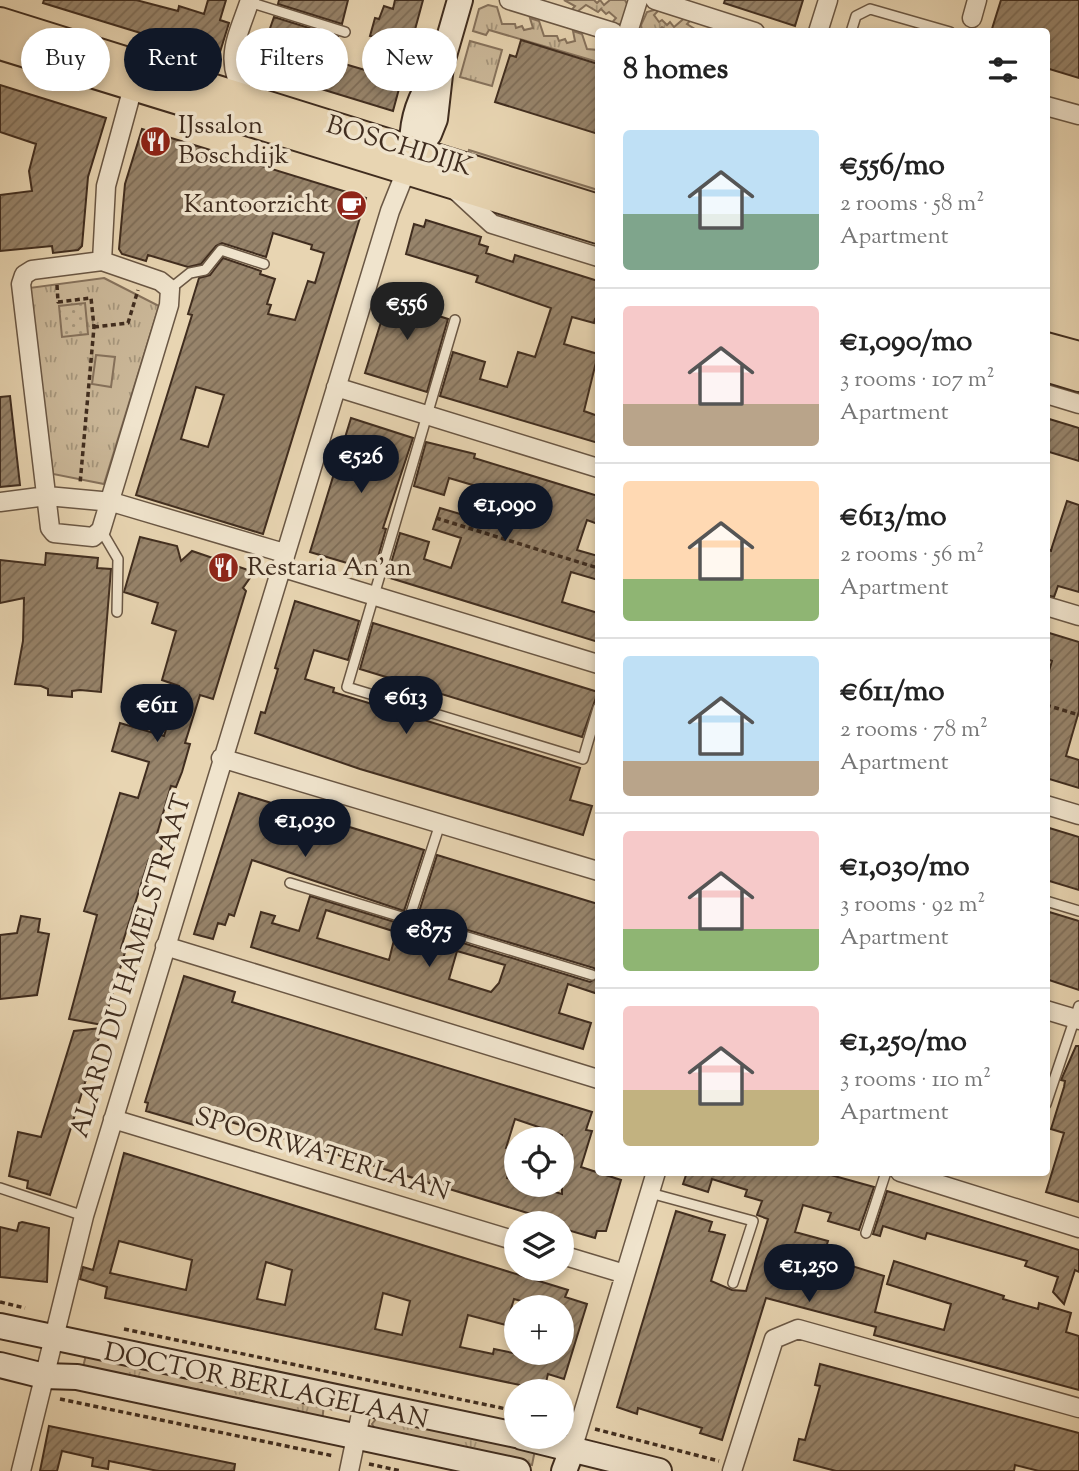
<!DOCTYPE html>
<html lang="en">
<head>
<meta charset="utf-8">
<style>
  body { margin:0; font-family:"Sorts Mill Goudy",serif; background:#f6f6f6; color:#222; height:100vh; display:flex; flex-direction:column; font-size:26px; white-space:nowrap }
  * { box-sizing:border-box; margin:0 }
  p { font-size:23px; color:#767676 }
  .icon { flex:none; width:38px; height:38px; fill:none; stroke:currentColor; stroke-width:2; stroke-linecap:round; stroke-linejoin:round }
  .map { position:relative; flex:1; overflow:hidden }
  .side { position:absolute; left:595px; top:28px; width:455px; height:1148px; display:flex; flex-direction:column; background:#fff; border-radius:7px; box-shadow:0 4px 10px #0003 }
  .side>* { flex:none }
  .hud { position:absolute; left:21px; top:28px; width:469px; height:63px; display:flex; gap:14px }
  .controls { position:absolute; left:504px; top:1127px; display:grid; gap:14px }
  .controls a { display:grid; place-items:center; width:70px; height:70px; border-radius:50%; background:#fff; box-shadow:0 4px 10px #0003; font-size:35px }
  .price { position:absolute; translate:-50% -60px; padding:0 16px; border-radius:24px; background:#111827; color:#fff; font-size:23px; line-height:46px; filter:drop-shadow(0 2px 4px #0008) }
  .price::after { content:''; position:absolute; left:50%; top:42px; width:21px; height:16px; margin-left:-10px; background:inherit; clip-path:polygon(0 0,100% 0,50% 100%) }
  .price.active { background:#222; color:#fff }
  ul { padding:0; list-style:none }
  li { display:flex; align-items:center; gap:21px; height:175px; padding:0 28px }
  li+li { border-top:2px solid #e0e0e0 }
  li span { display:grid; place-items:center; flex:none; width:196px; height:140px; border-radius:7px; color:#555 }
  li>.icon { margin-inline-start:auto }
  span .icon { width:84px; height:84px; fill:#fffc; stroke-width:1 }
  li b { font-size:30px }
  h2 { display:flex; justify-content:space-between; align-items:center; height:84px; padding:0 28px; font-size:30px }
  .pill { padding:0 24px; border-radius:32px; background:#fff; box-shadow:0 4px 10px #0003; font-size:24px; line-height:63px }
  .pill.active { background:#111827; color:#fff }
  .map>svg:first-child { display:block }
</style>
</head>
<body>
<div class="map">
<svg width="1079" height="1471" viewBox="0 0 1079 1471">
  <defs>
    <pattern id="grass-tufts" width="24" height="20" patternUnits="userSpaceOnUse" patternTransform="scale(1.75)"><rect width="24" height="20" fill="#cbb899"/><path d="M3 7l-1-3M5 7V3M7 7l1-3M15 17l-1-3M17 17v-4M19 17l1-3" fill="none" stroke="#a6967c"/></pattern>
    <pattern id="park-dots" width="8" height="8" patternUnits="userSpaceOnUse" patternTransform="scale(1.75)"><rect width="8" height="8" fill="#cbb899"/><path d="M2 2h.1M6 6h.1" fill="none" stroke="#a6967c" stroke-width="1.8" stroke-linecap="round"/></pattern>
    <pattern id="building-hatch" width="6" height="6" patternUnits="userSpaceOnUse" patternTransform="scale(1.75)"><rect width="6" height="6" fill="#97846b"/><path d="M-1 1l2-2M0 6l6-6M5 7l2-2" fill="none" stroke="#7d6c57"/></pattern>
  </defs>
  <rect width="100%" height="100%" fill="#e8d5b2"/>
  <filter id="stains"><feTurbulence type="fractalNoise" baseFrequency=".00286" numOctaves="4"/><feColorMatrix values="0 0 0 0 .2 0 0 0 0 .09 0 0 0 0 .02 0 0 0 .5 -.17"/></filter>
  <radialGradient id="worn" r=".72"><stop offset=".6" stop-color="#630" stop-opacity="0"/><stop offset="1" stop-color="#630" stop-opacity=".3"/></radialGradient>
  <!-- grass -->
  <path fill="url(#grass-tufts)" stroke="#86725c" stroke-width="2" d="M564,0H594L597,3L600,0L604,5L610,0H625L629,8C625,19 622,28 609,26L616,18L609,12L606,14L601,9L598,12L586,5L573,15L568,14L575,6Z
    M488,5L497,7L502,24H515L516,28L522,26L524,30L533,28L530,18L539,21L544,36H557L559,41L565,39L567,43L575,41L573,31L582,34L587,49L598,50V62L489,30L486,35L473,31L479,9Z
    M661,8L654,15L659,22L662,20L667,25L670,22L674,27L687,16L693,18L687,24L698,31H667L662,27L658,31H642L641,25L647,12Z
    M470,41L502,50L492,86L460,77Z
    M469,150L598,190V199L468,155Z
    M104,278L159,306L104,484L53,474L29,288Z
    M86,1355L324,1405L322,1421L82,1371Z
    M383,1418L535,1450L532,1465L377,1433L372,1424L376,1419Z"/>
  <!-- park -->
  <path fill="url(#park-dots)" stroke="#86725c" stroke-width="2" d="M85,303L88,334L62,337L59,306Z"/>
  <!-- pitch -->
  <path fill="#cbb899" stroke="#86725c" stroke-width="2" d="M96,355L115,357L111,387L92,384Z"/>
  <!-- building -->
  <path fill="url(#building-hatch)" stroke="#402d1f" stroke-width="2" fill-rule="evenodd" d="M44,0H136L178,11L179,6L204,14L208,0H226L220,20L229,23L220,52L213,50L212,55L43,3Z
    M279,0H348L342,24L278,4Z
    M395,0H423L393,111L282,77L255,68L257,63L251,62L260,31L268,34L274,17L338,37L331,60L365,70L375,37L370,36L375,18L379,19L384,6L393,9Z
    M725,0H803L795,26L724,3Z
    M1001,0H1079V78L1046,68V32H991Z
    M521,40L598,64V134L495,102L510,55L516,57Z
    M0,85L106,118L88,177L82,246L78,250L53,253L52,246L0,251V195L32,191L29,171L36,144L0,132Z
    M142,129L366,198L263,534L136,495L192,315L188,314L199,278L210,275L223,258L261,271L260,274L275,279L267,304L271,305L268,314L295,320L308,281L315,283L324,253L311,249L312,245L273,233L266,257L222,243L216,246L201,264L188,267L148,255L146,261L122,254L119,249L125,184ZM196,387L224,395L208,447L181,439Z
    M426,220L481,237L479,244L488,247L486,253L513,262L515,255L598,281V320L595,319L594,323L572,317L564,344L598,354L584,411L598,416V443L440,396L453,352L485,362L480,379L507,387L518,352L535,357L551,308L476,282L478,276L406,254L414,224L424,227Z
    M396,285L426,294L420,310L448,319L427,392L365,373L386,306L389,307Z
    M10,396L20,485L0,487V397Z
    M351,418L413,438L383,528L386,529L374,571L310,552Z
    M1046,418L1079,428V461L1046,451Z
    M426,442L475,454L474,458L598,496V524L587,520L577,550L598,556V580L571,572L562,602L598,613V642L387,577L400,533L429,542L424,559L451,568L461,538L433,529L440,508L467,516L476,486L449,478L444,495L414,486Z
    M1067,501L1079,505V592L1058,586L1054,597L1046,595V549L1051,551L1052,547Z
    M140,537L177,546L181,561L192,551L254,572L243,588L246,591L213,699L200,695L185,743L190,744L182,772L176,787L171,786L157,834L164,840L158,858L149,859L121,948L126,949L103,1025L69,1019L97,915L84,911L120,793L138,798L149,762L112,751L120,723L164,736L179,686L162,680L176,631L152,623L158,603L124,592Z
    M46,553L98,558L97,568L111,569L101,692L80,690L72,691V697L48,695V689L41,686L15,684L23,641L24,598L0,603V560L45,565Z
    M295,601L359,621L348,660L314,650L305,679L334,688L333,692L580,768L570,800L592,806L583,835L360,769L255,733L261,712L265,713L278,669L275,668Z
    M373,623L598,692L582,737L360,669Z
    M1046,632L1079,642V711L1066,756L1079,760V788L1046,778V681L1052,661L1046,659Z
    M239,793L424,850L404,911L252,860L234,916L229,914L225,925L218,923L213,939L194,934Z
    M1046,827L1079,837V890L1046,880Z
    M437,855L598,904V973L594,968L418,915Z
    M310,896L590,982L598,977V994L568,984L559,1013L591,1023L583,1049L251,947L261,912L275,916L272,923L299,931ZM326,910L396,932L389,960L317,938ZM457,951L505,965L499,983L491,992L449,979Z
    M1046,911L1079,921V990L1046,979Z
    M21,916L40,919L38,932L49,934L37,995L0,999V935L17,933Z
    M184,976L235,992L232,1002L592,1112L586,1130L592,1131L581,1167L621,1180L606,1231H597L595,1238L564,1229L562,1223L532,1220L534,1215L198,1112L194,1125L146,1111L148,1103L145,1102ZM515,1119L562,1135V1194L529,1185H516V1181L507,1178L515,1151L506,1148Z
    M102,1028L50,1195L27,1188L28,1181L9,1176L18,1132L41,1137L74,1031Z
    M1076,1046H1079V1202L1046,1192L1064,1133L1051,1129L1064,1087L1065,1081L1061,1080Z
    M124,1153L568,1290L565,1297L587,1304L564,1379L548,1374L544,1390L105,1298L107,1287L80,1279L83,1267L93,1270ZM119,1241L192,1260L186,1290L110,1273ZM266,1262L292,1270L285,1305L257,1299ZM383,1293L410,1301L402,1335L375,1329ZM514,1299L542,1307H562V1353H554L552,1361L494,1349L493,1354L460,1347L468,1315L506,1325Z
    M687,1172H820L874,1187L859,1230L828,1221L831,1213L803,1205L795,1232L828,1241L823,1257L884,1276L875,1312L944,1330L951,1304L887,1284L894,1261L1004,1296L1003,1299L1038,1309L1039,1303L1071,1313L1066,1332L1079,1336V1390L874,1335L876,1327L766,1298L722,1440L700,1433L702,1428L638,1408L637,1414L617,1407L676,1211L712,1222L709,1231L725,1235L711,1281L732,1290L746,1291L768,1219L757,1215L762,1201L745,1196L747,1190L712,1179L708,1192L683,1184Z
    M887,1191L1079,1250V1272L1075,1270L1064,1304L1053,1292L1058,1277L1025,1266L1027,1261L927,1233L925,1239L883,1226L880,1236L873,1234Z
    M22,1222L49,1228L47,1282L0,1277V1227L17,1231L19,1223Z
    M820,1364L1079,1433V1471H1039L1015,1465L1014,1471H836L794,1460L799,1439L805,1440L820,1386L815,1385Z
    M49,1426L235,1464L234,1471H158L109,1461L108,1469L92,1466L93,1458L62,1451L57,1471H40Z"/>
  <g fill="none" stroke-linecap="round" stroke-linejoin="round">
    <defs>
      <path id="lane" d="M246,1L345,32
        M851,32L856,16L870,9L950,32
        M170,289L190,273L205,270L221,250L264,264
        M455,320L347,687L583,759L598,708
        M101,530L118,559L117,612
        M290,883L592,975
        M1046,901L1079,911
        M409,919L440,824
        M1046,1104L1079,1006
        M0,1188L84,1216
        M650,1193L753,1221L733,1283
        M866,1233L886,1172"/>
      <path id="street" d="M509,0L613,32
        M655,0L755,32
        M972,18L977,0
        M628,32L638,0
        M818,32L828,0
        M247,99C222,60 237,39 250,0
        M1046,106L1079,115
        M453,188L492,224L598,257
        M102,261L160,281L170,289L169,305L101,530L93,537L54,533L50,528L21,284L24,275L32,270Z
        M102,261L106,186L133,87
        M336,387L598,468
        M1046,394L1079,404
        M0,502L47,496L112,502L284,553
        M280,567L598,664
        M1046,606L1079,616
        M221,758L598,871
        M1046,805L1079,815
        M165,946L598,1079
        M1046,1010L1079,1020
        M113,1119L516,1241
        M900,1172L1079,1228
        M562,1255L625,1274
        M572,1450L656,1172
        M21,1471L84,1216L390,211L406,171
        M349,1471L363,1404
        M732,1471L774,1339L798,1329L1079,1408"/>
      <path id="secondary" d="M413,152C410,124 419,98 435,75
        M407,166L413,152L429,134L435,119L441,66L460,0
        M0,1326L516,1435
        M0,1365L44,1376L77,1377L518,1471
        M522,1437L659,1471
        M564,1471L572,1450"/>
      <path id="primary" d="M0,21L598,208
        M0,46L598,230
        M1046,346L1079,355
        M1046,368L1079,378"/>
    </defs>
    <!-- lane casing -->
    <use href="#lane" stroke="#6a5744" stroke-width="12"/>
    <!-- street casing -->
    <use href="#street" stroke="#6a5744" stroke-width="21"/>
    <!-- secondary casing -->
    <use href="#secondary" stroke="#402d1f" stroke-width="28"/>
    <!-- primary casing -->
    <use href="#primary" stroke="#402d1f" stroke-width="30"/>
    <!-- path -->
    <path stroke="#402d1f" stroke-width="3.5" stroke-dasharray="5 3.5" stroke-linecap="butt" d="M57,285L58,302L91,298L94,327L80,484
      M94,327L128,323L138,290
      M436,518L598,568
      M1046,705L1079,715
      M0,1302L25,1308
      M124,1329L516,1411
      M60,1399L334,1456
      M595,1429L719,1461
      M369,1464L401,1471"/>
    <!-- lane -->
    <use href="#lane" stroke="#f0e4cd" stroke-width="9"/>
    <!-- street -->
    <use href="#street" stroke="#f0e4cd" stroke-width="18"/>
    <!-- secondary -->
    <use href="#secondary" stroke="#f0e4cd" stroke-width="24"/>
    <!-- primary -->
    <use href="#primary" stroke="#e8d5b2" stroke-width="26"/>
  </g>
  <!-- icons -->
  <defs>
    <symbol id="restaurant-disc" viewBox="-11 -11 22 22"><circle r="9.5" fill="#8f2418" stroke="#f0e4cd"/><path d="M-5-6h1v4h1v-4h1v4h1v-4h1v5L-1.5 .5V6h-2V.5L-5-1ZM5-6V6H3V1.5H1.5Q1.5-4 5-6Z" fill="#fff"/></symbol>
    <symbol id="cafe-disc" viewBox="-11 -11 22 22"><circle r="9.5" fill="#8f2418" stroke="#f0e4cd"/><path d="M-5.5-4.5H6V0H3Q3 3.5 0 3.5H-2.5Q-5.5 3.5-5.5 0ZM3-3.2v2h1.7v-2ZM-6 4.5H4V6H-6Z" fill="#fff"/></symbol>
  </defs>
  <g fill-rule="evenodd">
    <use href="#restaurant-disc" x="138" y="124" width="35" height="35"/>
    <use href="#cafe-disc" x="334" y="188" width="35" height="35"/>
    <use href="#restaurant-disc" x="206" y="550" width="35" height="35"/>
  </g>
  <g text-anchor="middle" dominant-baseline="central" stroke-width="7" stroke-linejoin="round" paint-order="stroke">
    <!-- poi labels -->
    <g font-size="26" fill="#402d1f" stroke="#f0e4cd" text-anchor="start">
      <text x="178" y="126">IJssalon<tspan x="178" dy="30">Boschdijk</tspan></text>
      <text x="329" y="205" text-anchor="end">Kantoorzicht</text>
      <text x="247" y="568">Restaria An'an</text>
    </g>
    <!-- street labels -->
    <g font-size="26" fill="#402d1f" stroke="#f0e4cd">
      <text transform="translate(399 147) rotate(17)">BOSCHDIJK</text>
      <text transform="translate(132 966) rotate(-73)">ALARD DU HAMELSTRAAT</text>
      <text transform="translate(322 1155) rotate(17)">SPOORWATERLAAN</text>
      <text transform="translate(266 1387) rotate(12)">DOCTOR BERLAGELAAN</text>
    </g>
  </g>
  <rect width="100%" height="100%" filter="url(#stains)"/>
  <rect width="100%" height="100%" fill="url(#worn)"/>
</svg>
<div class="controls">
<a><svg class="icon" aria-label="locate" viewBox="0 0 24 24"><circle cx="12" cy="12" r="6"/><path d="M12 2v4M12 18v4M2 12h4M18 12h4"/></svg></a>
<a><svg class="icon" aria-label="layers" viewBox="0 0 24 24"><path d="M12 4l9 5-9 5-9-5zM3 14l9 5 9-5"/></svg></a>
<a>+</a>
<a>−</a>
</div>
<b class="price active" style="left:407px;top:342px">€556</b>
<b class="price" style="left:361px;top:495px">€526</b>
<b class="price" style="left:505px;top:543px">€1,090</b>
<b class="price" style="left:406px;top:736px">€613</b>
<b class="price" style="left:157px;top:744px">€611</b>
<b class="price" style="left:305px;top:859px">€1,030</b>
<b class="price" style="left:429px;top:969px">€875</b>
<b class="price" style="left:809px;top:1304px">€1,250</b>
<div class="hud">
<a class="pill">Buy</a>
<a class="pill active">Rent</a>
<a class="pill">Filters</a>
<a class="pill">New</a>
</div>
<section class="side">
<h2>8 homes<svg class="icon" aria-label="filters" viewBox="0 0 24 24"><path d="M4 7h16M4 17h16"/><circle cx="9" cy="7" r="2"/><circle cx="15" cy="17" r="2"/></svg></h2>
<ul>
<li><span style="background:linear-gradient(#bfe0f5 60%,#7fa58c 0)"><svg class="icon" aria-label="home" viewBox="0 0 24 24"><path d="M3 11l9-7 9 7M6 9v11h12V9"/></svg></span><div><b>€556/mo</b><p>2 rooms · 58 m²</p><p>Apartment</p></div></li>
<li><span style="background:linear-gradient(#f6c9c9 70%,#b9a48a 0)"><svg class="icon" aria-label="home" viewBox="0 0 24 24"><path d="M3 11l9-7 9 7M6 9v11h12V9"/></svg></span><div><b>€1,090/mo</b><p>3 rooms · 107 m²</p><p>Apartment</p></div></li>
<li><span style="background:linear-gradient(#ffd9b3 70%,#8fb573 0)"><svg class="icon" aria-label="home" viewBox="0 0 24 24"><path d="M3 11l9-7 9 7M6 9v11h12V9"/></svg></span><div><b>€613/mo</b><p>2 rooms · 56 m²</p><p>Apartment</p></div></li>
<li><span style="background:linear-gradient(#bfe0f5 75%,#b9a48a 0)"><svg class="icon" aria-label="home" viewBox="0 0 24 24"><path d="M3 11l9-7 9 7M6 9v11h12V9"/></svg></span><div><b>€611/mo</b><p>2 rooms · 78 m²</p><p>Apartment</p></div></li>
<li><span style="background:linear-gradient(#f6c9c9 70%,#8fb573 0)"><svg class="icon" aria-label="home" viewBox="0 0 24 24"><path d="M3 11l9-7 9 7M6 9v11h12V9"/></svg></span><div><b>€1,030/mo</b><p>3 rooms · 92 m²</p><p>Apartment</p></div></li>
<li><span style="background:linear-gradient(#f6c9c9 60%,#c2b280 0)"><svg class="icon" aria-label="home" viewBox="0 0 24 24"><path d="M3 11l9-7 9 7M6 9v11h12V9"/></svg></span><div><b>€1,250/mo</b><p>3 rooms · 110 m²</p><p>Apartment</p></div></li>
</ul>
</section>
</div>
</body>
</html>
